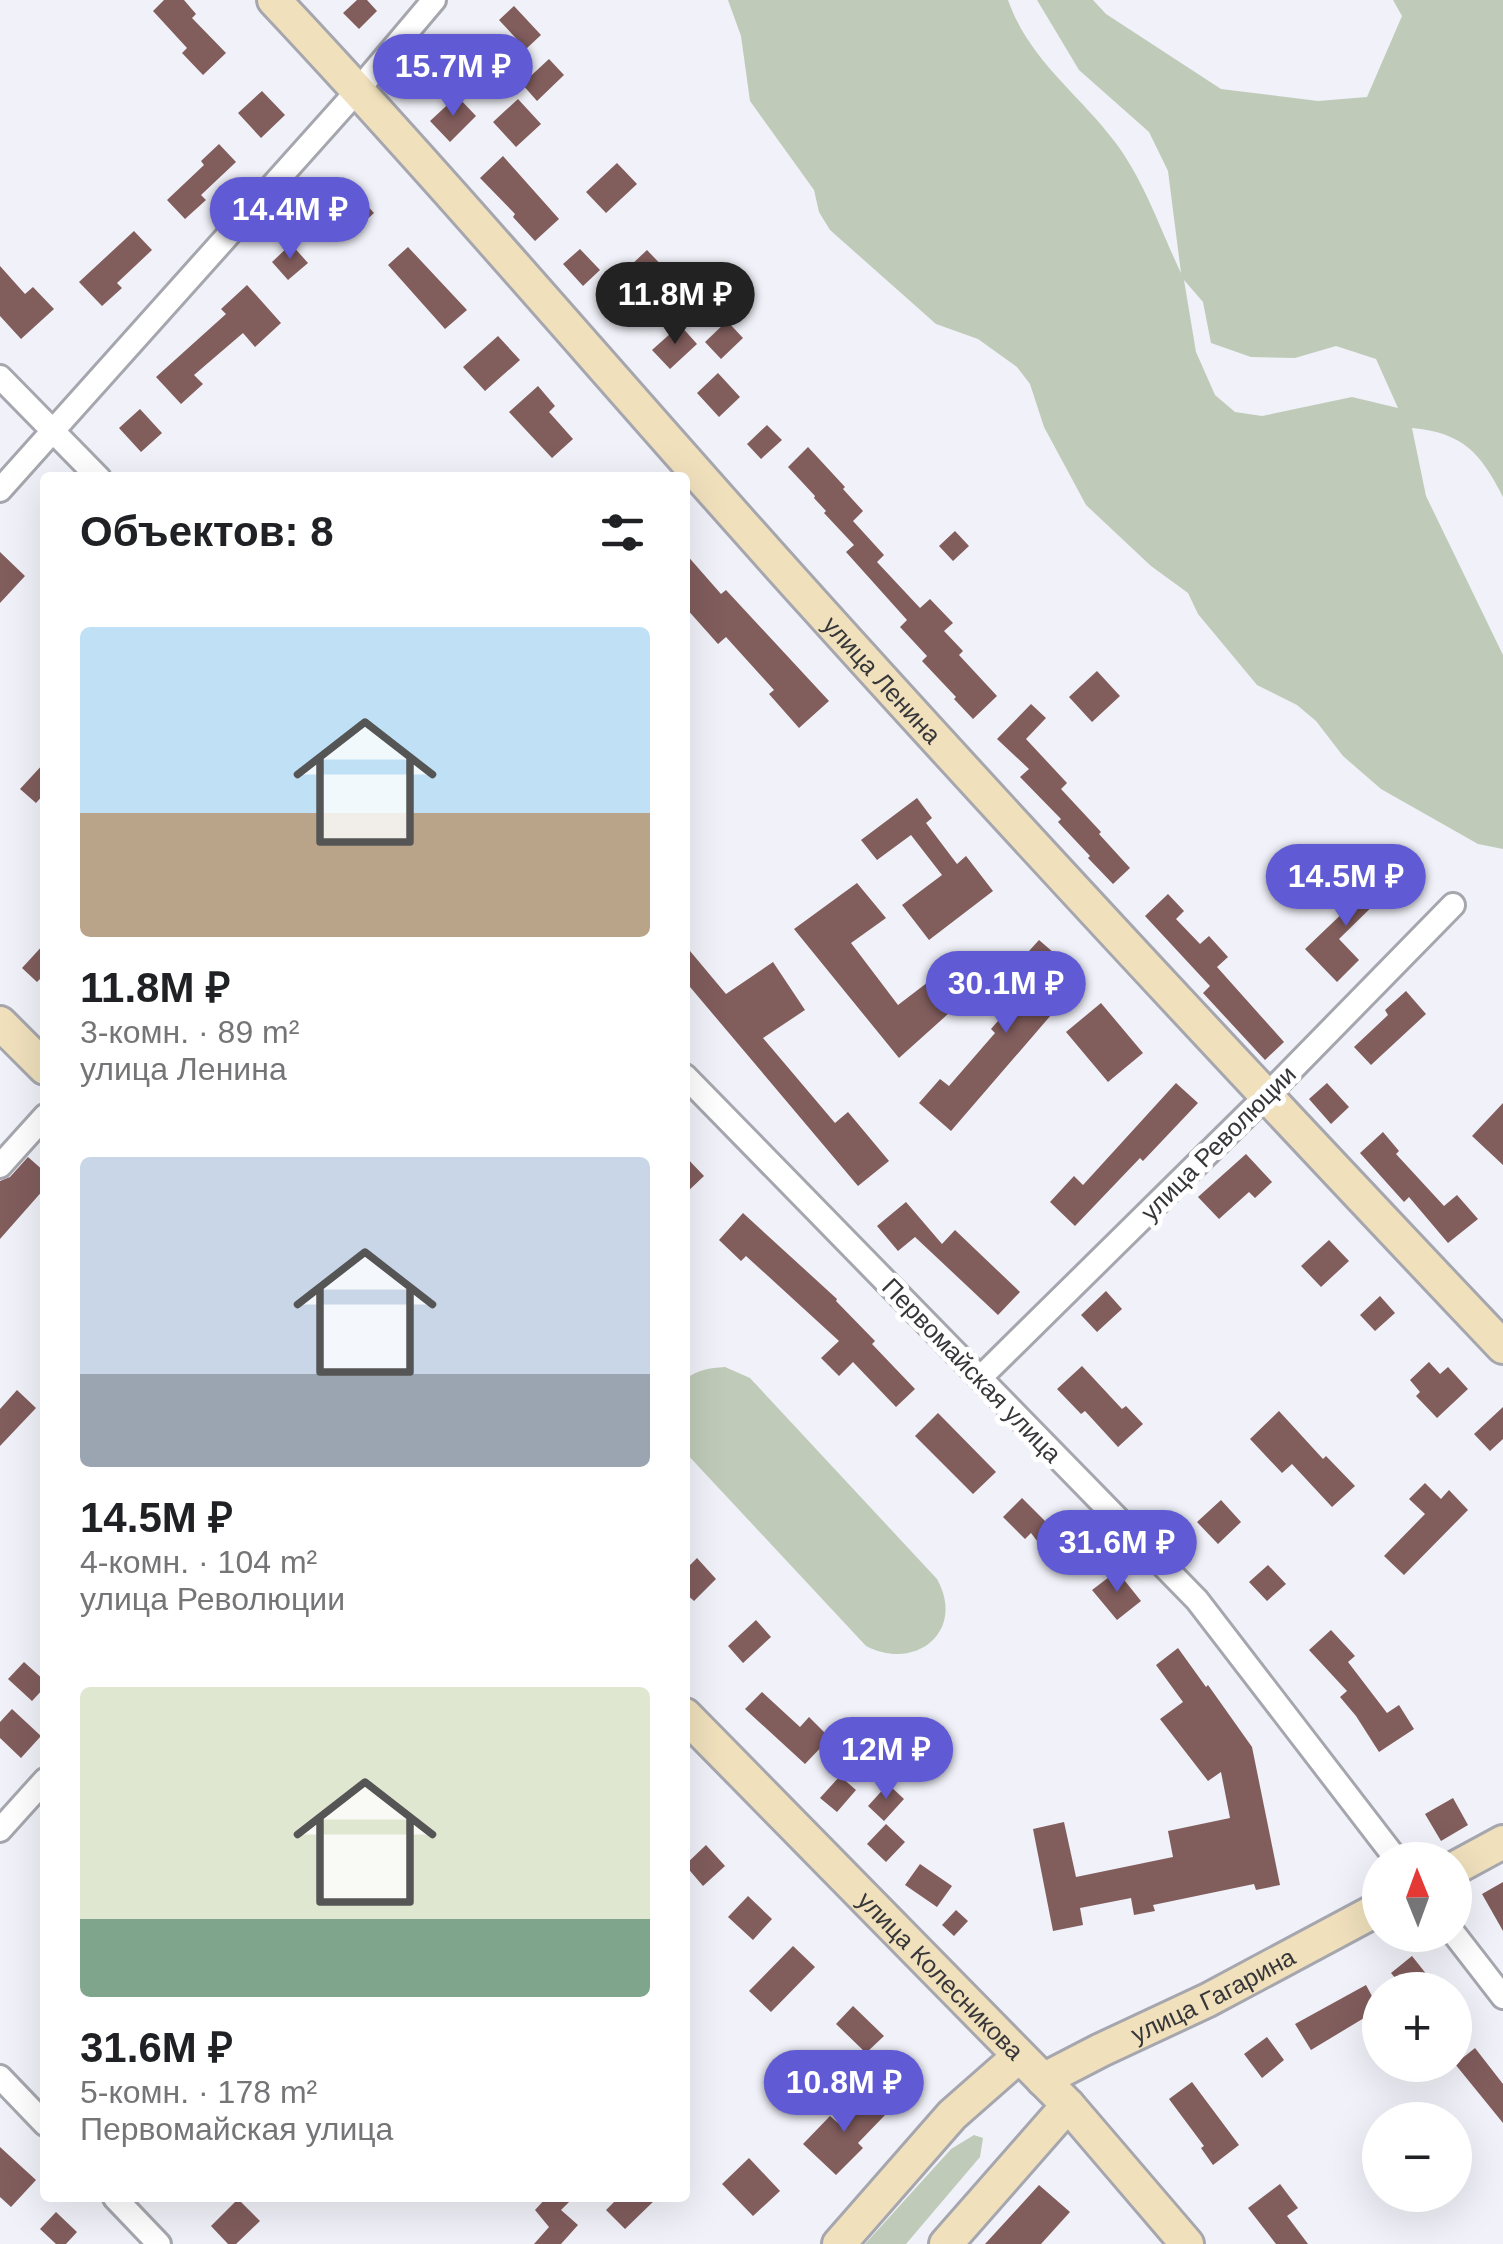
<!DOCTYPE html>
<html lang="ru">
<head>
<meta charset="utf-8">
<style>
  body { margin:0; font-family:Arial,sans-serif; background:#f6f6f6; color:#202124; height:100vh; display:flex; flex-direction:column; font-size:38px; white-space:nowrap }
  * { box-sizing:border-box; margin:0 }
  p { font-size:32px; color:#757577 }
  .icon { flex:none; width:55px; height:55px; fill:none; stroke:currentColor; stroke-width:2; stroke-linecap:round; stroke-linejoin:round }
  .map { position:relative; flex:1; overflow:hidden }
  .sheet { position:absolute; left:40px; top:472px; width:650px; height:1730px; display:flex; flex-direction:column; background:#fff; border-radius:10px; box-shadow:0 10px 40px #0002 }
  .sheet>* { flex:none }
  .needle { width:65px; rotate:359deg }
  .controls { position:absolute; left:1362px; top:1842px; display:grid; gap:20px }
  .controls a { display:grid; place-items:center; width:110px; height:110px; border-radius:50%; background:#fff; box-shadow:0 10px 40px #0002; font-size:50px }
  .price { position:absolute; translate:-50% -85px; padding:0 22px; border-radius:35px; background:#605bd4; color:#fff; font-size:32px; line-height:65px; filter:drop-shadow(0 2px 5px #0008) }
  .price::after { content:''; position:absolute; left:50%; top:60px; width:30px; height:22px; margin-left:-15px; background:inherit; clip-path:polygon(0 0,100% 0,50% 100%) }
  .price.selected { background:#222; color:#fff }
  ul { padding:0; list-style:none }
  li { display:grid; align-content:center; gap:20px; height:530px; padding:0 40px }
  li span { display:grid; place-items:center; height:310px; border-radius:10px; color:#555 }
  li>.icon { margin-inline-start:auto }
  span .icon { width:180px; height:180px; fill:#fffc; stroke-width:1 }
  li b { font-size:42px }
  h2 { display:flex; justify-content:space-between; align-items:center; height:120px; padding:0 40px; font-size:42px }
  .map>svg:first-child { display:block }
</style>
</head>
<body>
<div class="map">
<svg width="1503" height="2244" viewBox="0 0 1503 2244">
  <rect width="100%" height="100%" fill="#f1f1f9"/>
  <!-- green -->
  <path fill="#bfcbb8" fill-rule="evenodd" d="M728,0H1008C1029,60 1078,93 1115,142C1145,182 1160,229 1181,273L1168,171L1149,132L1079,70L1037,0H1093L1106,14L1221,89L1318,101L1367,97L1402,16L1393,0H1503V497C1480,452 1463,433 1412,428L1426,496L1503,655V849L1478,844L1381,789L1343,756L1316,721L1297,705L1257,685L1198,614L1188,593L1151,566L1086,505L1044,427L1030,384L1017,367L978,339L936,324L830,230L819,212L814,190L750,101L741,36ZM1184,280L1203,302L1211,343L1251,357L1295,358L1336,346L1376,359L1398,408L1352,397L1262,416L1235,412L1215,395L1196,352Z
    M725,1367L750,1378L937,1579C966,1631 916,1672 866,1646L685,1452V1379C698,1370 709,1368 725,1367Z
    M974,2135L983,2138L980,2157L906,2244H865L951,2149Z"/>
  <!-- building -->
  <path fill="#815d5c" d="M164,0H184L196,14L192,18L226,53L203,75L182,53L187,48L153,11Z
    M357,0H367L377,11L359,29L343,13Z
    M514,6L541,35L526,49L499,20Z
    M549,59L564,75L537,101L522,84Z
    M262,91L285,115L261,138L238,113Z
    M457,96L476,116L450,142L430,121Z
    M518,99L541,124L516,147L493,122Z
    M219,144L236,162L201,195L206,200L185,219L167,200L204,165L201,161Z
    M503,156L559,219L535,241L513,217L515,214L480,178Z
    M617,163L637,184L606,213L586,192Z
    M351,188L374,213L348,237L325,211Z
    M134,231L152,250L117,283L122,288L102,306L79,282Z
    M291,244L308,263L288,280L272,262Z
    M408,247L467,310L445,329L388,265Z
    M580,249L600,270L583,286L563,264Z
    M647,250L668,272L651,288L630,266Z
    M0,266L25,294L33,287L54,309L21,339L0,316Z
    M247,285L281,323L255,347L243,333L194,375L203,384L181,404L156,377L226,314L221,309Z
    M727,321L743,338L721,359L705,342Z
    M680,325L697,344L670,369L652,350Z
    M498,336L520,360L485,391L463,367Z
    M718,373L740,397L719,417L697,393Z
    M538,386L555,406L549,412L573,439L552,458L509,412Z
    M140,409L162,433L141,452L119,428Z
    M767,425L782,440L761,459L747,444Z
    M808,447L845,487L843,489L863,511L853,521L884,555L877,562L920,608L930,599L953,623L944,631L963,651L959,655L997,696L973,719L954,699L956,697L922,661L927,656L900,627L907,620L846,552L854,545L824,513L826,511L814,498L815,496L788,467Z
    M955,531L969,546L953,561L939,546Z
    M0,552L25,576L0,603Z
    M685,553L721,594L726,590L829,701L799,728L769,694L774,690L726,637L718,644L685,607Z
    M1097,671L1120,696L1092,722L1069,697Z
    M1031,704L1046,718L1026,739L1067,783L1061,789L1101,832L1099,834L1130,868L1113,884L1088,858L1090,856L1058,822L1061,819L1020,777L1029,769L997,739Z
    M45,762V793L36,803L20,789Z
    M917,798L932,818L926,823L957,864L966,856L993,891L929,940L902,905L942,875L911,835L877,860L861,840Z
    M1373,872L1390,889L1339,939L1359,960L1337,982L1305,949L1350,906L1344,900Z
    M857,883L886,918L851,943L898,1005L932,979L958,1005L899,1058L794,929Z
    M1168,894L1184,911L1176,919L1200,944L1209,936L1228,957L1217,967L1284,1042L1265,1060L1203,993L1210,986L1145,916Z
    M1039,940L1083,978L951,1131L919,1103L940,1079L949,1086L995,1033L991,1029L1036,977L1019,962Z
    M45,943V974L37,982L22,968Z
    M685,945L726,994L773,962L805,1010L763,1038L835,1123L848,1112L889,1161L858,1186L685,981Z
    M1406,991L1426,1014L1371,1065L1354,1047L1388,1015L1385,1010Z
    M1101,1003L1143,1053L1108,1082L1066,1032Z
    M1176,1083L1198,1103L1143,1161L1140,1158L1075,1226L1050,1202L1074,1176L1083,1185Z
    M1327,1083L1349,1107L1331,1124L1309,1099Z
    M1503,1103V1165L1472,1136Z
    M1383,1132L1399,1151L1396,1154L1444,1206L1457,1195L1478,1219L1448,1243L1409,1197L1404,1202L1360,1153Z
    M1246,1154L1272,1182L1255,1198L1249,1192L1219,1219L1198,1197Z
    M685,1156L704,1176L685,1194Z
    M28,1157L45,1172V1188L0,1239V1181L10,1177Z
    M906,1202L942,1244L955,1230L1020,1292L998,1315L915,1237L898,1251L877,1226Z
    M743,1213L837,1299L836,1301L875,1341L872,1344L915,1389L896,1407L853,1362L839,1376L821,1358L839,1341L746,1256L741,1261L719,1240Z
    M1329,1240L1349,1261L1321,1287L1301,1266Z
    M1106,1291L1122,1309L1097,1332L1081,1315Z
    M1380,1296L1395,1313L1375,1331L1360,1315Z
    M1429,1362L1440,1374L1448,1367L1468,1389L1437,1418L1416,1396L1420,1392L1410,1380Z
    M1082,1366L1122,1409L1126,1406L1143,1424L1118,1447L1085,1411L1081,1414L1057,1389Z
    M17,1390L36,1408L0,1446V1409Z
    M1503,1407V1439L1490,1451L1474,1434Z
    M1279,1411L1323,1459L1326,1456L1355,1486L1332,1507L1292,1464L1282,1473L1250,1439Z
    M938,1413L996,1472L973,1494L915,1436Z
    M1425,1483L1441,1499L1449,1490L1468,1510L1404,1575L1384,1556L1425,1514L1409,1499Z
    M1022,1498L1061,1537L1066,1533L1084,1557L1062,1574L1031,1533L1025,1539L1003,1517Z
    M1221,1500L1241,1522L1218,1544L1197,1522Z
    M697,1558L716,1579L694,1601L685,1593V1570Z
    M1268,1565L1286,1584L1267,1601L1249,1582Z
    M1117,1571L1141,1601L1117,1620L1092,1590Z
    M756,1620L771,1637L743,1663L728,1646Z
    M1331,1630L1355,1656L1348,1662L1387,1713L1399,1705L1414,1729L1379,1752L1356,1716L1340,1697L1347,1691L1309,1650Z
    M1178,1648L1206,1687L1208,1685L1252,1747L1280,1885L1256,1890L1254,1884L1153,1905L1155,1911L1134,1915L1131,1898L1080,1908L1083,1925L1053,1931L1033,1829L1064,1822L1076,1877L1173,1857L1168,1831L1230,1818L1221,1772L1208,1781L1160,1719L1183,1702L1156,1665Z
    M24,1662L45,1681V1687L32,1701L8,1679Z
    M762,1692L800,1727L809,1717L830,1738L805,1764L745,1709Z
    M12,1709L41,1736L21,1758L0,1738V1722Z
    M840,1776L856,1790L837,1812L820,1798Z
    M888,1784L904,1799L884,1821L868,1806Z
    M1453,1798L1468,1825L1441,1841L1425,1814Z
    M886,1824L905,1842L886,1862L867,1844Z
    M706,1845L725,1866L703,1886L685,1865Z
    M920,1864L952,1886L937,1907L905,1885Z
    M1503,1882V1931L1482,1894Z
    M748,1896L772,1919L753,1940L728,1917Z
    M956,1910L968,1921L954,1936L942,1925Z
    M793,1946L815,1967L771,2012L749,1991Z
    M1412,1956L1439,1990H1405L1391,1973Z
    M1366,1985L1379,2009L1311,2050L1295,2024Z
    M853,2006L884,2036L866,2053L836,2024Z
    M1267,2037L1284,2060L1262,2078L1244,2054Z
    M1475,2048L1503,2084V2123L1455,2064Z
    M1192,2082L1239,2145L1213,2165L1201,2148L1204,2146L1169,2099Z
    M865,2095L886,2114L858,2143L863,2148L836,2175L803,2144L830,2116L838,2123Z
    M0,2147L36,2180L11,2207L0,2197Z
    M749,2158L780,2191L753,2216L722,2184Z
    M1280,2184L1298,2208L1287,2216L1308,2244H1276L1248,2208Z
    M1039,2185L1070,2212L1041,2244H985Z
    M546,2198H573L561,2210L578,2225L561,2244H534L549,2227L535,2210Z
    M618,2198H657L625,2229L606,2210Z
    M238,2199L260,2221L236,2244H228L211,2226Z
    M56,2212L77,2232L66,2244H56L40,2229Z"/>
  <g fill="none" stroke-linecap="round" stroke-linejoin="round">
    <defs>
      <path id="street" d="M0,377L99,478
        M0,490L358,90L434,0
        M685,1076L1197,1600L1397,1860
        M0,1166L45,1116
        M980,1378L1266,1096L1453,905
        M0,1830L45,1780
        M1455,1935L1503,1997
        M0,2077L45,2124
        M115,2198L159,2244"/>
      <g id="secondary">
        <path id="s1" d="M274,0C458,196 631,402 811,601C1038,853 1270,1101 1503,1347"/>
        <path d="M0,1023L45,1068"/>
        <path id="s2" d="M685,1715L1068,2105L1187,2244"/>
        <path d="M1455,1868L1503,1842"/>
        <path id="s3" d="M1043,2080L1101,2050L1208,2000L1380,1908"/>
        <path d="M839,2244L952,2115L1019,2056"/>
        <path d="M946,2244L1068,2105"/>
      </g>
    </defs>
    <!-- street casing -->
    <use href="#street" stroke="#a6a6ae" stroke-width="28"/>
    <!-- secondary casing -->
    <use href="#secondary" stroke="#a6a6ae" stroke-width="38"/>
    <!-- street -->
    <use href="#street" stroke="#fff" stroke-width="22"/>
    <!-- secondary -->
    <use href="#secondary" stroke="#f0e0bc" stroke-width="32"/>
  </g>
  <g text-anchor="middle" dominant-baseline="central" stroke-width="10" stroke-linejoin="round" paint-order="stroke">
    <!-- street labels -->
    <g font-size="25" fill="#37373a" stroke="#fff">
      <text stroke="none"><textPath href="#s1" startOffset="912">улица Ленина</textPath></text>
      <text transform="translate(1218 1143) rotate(-45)">улица Революции</text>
      <text transform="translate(972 1370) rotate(46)">Первомайская улица</text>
      <text stroke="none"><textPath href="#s2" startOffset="365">улица Колесникова</textPath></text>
      <text stroke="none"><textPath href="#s3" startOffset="190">улица Гагарина</textPath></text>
    </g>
  </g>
</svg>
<div class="controls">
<a><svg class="needle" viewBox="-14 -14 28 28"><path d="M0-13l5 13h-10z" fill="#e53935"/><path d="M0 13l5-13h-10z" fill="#757577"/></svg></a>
<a>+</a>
<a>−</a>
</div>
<b class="price" style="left:453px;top:119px">15.7M ₽</b>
<b class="price" style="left:290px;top:262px">14.4M ₽</b>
<b class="price selected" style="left:675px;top:347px">11.8M ₽</b>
<b class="price" style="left:1346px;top:929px">14.5M ₽</b>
<b class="price" style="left:1006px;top:1036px">30.1M ₽</b>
<b class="price" style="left:1117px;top:1595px">31.6M ₽</b>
<b class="price" style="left:886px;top:1802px">12M ₽</b>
<b class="price" style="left:844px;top:2135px">10.8M ₽</b>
<section class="sheet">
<h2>Объектов: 8<svg class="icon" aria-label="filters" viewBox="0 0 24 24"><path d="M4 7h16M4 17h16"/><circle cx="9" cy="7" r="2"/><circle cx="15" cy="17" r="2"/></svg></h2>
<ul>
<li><span style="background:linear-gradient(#bfe0f5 60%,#b9a48a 0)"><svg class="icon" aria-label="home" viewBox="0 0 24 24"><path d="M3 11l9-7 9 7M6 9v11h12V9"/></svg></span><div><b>11.8M ₽</b><p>3-комн. · 89 m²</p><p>улица Ленина</p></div></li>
<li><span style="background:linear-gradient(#c9d6e8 70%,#9aa5b1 0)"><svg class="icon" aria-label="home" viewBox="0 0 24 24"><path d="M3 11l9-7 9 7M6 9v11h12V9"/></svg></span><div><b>14.5M ₽</b><p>4-комн. · 104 m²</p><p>улица Революции</p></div></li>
<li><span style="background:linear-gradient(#dfe7d0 75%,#7fa58c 0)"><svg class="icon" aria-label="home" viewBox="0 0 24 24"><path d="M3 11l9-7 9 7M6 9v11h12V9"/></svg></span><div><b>31.6M ₽</b><p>5-комн. · 178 m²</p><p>Первомайская улица</p></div></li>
</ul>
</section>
</div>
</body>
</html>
